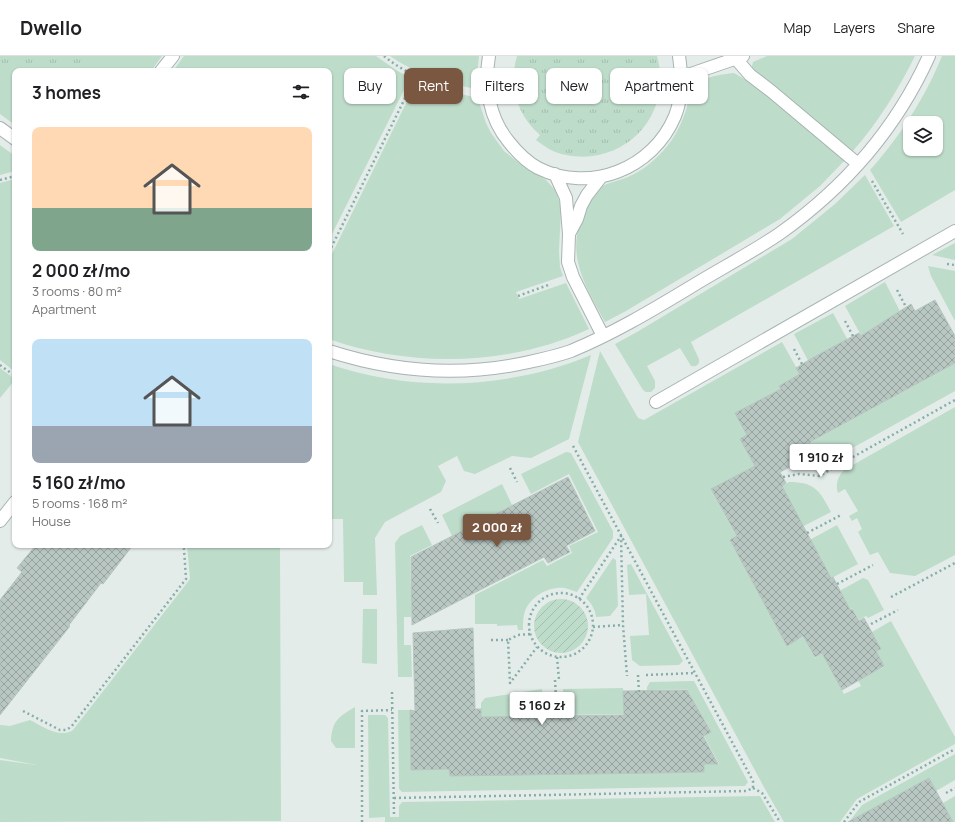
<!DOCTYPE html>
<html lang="en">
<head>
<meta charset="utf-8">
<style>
  body { margin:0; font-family:Manrope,sans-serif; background:#f6f6f6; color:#202124; height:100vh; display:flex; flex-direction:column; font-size:15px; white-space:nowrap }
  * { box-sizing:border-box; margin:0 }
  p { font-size:13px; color:#757577 }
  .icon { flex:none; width:22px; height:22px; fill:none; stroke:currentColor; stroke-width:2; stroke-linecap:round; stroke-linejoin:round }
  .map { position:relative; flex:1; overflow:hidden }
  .panel { position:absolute; left:12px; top:12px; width:320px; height:480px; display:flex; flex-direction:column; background:#fff; border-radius:8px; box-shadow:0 1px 3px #0004 }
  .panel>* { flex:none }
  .hud { position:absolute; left:344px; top:12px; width:380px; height:36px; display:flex; gap:8px }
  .controls { position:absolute; left:903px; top:60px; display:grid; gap:8px }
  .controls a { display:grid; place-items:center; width:40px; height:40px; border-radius:8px; background:#fff; box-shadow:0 1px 3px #0004; font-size:20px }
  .price { position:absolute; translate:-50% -34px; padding:0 9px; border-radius:4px; background:#fff; color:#222; font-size:13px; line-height:26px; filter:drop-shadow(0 1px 2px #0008) }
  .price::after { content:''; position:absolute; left:50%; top:24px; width:12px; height:9px; margin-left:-6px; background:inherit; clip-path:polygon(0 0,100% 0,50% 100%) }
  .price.active { background:#7a5741; color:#fff }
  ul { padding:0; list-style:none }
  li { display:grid; align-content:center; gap:8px; height:212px; padding:0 20px }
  li span { display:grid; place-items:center; height:124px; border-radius:8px; color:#555 }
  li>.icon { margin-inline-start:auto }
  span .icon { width:72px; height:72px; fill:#fffc; stroke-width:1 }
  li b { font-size:17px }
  h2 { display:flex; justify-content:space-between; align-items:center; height:48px; padding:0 20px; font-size:17px }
  .pill { padding:0 14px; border-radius:8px; background:#fff; box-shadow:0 1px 3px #0004; font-size:14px; line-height:36px }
  .pill.active { background:#7a5741; color:#fff }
  header { display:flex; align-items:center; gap:24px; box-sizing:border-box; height:56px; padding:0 20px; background:#fff; border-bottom:1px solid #e0e0e0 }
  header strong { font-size:19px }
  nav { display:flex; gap:22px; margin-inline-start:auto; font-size:14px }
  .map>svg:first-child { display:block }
</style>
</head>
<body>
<header>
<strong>Dwello</strong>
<nav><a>Map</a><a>Layers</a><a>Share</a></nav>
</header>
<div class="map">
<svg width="955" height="766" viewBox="0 0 955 766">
  <defs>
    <pattern id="park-tufts" width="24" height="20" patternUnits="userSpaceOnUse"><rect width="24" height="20" fill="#bedcca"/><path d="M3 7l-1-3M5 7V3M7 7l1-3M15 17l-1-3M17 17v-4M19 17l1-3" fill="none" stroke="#a3beae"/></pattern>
    <pattern id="garden-furrows" width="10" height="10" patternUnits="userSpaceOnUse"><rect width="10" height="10" fill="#bedcca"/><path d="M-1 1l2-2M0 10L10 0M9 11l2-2" fill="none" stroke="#a3beae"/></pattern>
    <pattern id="building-cross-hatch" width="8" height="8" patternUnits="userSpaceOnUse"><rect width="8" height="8" fill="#b9c7c3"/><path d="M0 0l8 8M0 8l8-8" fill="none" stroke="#96a39f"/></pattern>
  </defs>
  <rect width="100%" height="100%" fill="#e4ecea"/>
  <!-- grass -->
  <path fill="#bedcca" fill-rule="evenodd" d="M0,0H162L151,15H15V69L0,58Z
    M184,0H376L396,14L410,22L329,184V15H173Z
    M390,0H479L476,29L471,32C441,25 416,18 390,0Z
    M767,0H915C898,34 877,68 852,96L752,14V10L753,6Z
    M942,0H955V134L901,166L870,114C899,82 926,40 942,0ZM910,67H936V93H910Z
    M734,17L760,32L847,102L820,130L780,163L626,255L605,266C583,226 564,196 586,152C589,146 592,137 597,133C606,127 618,125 628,121C642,115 654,105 664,94C675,82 682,67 687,51C688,45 688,36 691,30C697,22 724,18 734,17Z
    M417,25L442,34L474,41L480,49L486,67L491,77L504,95L523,110L546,124L555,134L559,145L561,154L559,195L560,211L563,220L516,236L519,243L566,227L589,273C511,310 410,312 329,283V204Z
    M0,89L15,100V115L0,119Z
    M865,119L894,170L691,286L699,303C700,309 696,311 691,310L680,292L647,310L655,325V332L651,336H646L643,334L615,288L637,276L792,183L835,148Z
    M15,123V316L0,304V127Z
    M955,187V204L932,199Z
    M928,210L955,215V265L931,220Z
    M885,226L903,261L863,283L845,250Z
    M833,257L851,290L812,312L794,278Z
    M782,286L800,318L779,330L783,336L758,351L755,346L736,357L747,379L740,383L755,410L711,434L737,481L730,485L787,589L803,581L815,602L822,597L844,638L861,630L858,624L884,611L876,595L881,592L872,576L891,565L955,681V688L857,743L840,766H784L765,733L578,386L600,295L638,362L644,364Z
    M591,299L569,383L531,402L512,400L475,418L464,415L457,400L438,410L446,425L441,436L385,466L375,482L377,539H363V526H344L343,463H329V308C412,337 510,333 591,299Z
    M955,307V335L820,410C809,412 802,409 796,399L812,390L811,386Z
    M0,312L12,321L14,325L0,342Z
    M955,351V499L915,520L890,517L878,496L870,499L858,476L862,473L857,462L852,465L849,460L858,455L845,433L838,437C835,429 838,420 844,414Z
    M566,396L571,397L613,475V482L577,536C573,535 569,533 565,532C549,530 531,540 525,555C523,561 523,567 523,574H518L517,569L497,570V568H475V539L543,504L547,510L572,497L569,490L598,476L569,418L531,438L521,418Z
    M789,426C815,426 820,435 831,456L796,474L780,431Z
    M502,428L512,449L452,480L442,459Z
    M422,469L432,489L410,500L411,533H418V542L411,543V561H404V589H411L412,621H398L395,487L400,480Z
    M837,469L858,508L824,526L804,487Z
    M187,489H280L281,765L0,766V704L37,709L0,702V669L10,670L30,664C42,670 60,683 73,674L190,523Z
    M613,502L616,504L618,550L610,560L596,561C595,553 591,547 586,542Z
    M631,508L683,605L679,609L640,610L632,604L630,580L649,579L646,538L629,539L627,509Z
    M863,522L868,524L884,554L868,562L866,560L859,564L852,552L842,558L832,539Z
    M363,553H377V608L362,607Z
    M694,625L748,726L745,730L402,736L399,733L398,654H410L411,714L449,713L450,720L704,716V708H719L704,680L711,675L687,633L654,634V650H647V631L650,626Z
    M623,632L624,658L563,659V633Z
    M542,633L543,660L481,661V647L485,642Z
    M355,651V692H336L331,685C332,665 338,661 355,651Z
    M368,659H385L388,662L390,761H399V750L402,746L760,740L775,766H385V761L369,762Z
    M955,698V724L936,735L929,722L849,766L862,749Z
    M955,740V766H953L943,747Z"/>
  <!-- park -->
  <path fill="url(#park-tufts)" d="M0,0H96L83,15H15V29L0,17Z
    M517,0H657C674,58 625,111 566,99C554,97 545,91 536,84L540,79C517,59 508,30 517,0Z"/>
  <!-- garden -->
  <path fill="url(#garden-furrows)" d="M534 570a27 27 0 1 1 54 0a27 27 0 1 1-54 0Z"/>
  <!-- building -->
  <path fill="url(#building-cross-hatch)" stroke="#b6c6c1" d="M935,244L955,280V307L810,386L812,390L796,399L800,406L780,416L786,427L782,430L831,522L833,521L850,554L852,553L859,565L864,562L881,593L876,595L884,610L842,634L822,597L815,601L803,580L787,590L730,484L737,480L711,433L755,410L740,383L747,379L735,357L781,333L779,330L800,318L796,312L814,301L859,277L861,280L911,248L915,255Z
    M568,421L595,475L566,490L570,496L548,507L544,501L412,569L411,501Z
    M36,489H133L103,528L101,527L69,569L70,570L0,659V544L22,516L17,512Z
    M473,572L475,653H481V661L624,659L623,635L687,634L711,676L703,680L718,708H704V716L656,717L450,720L449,713L411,714L410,654L415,655L413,577Z
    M929,722L953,766H848Z"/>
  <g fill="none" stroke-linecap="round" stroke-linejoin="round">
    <defs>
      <path id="lane" d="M656,346L955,175"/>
      <path id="street" d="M489,0C484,30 489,62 509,86C517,96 527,106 538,112C590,138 653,113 675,60C683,40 682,20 679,0
        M737,4L750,19L771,35L858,108
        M161,15L173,0
        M682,21L743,0
        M0,72L15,83
        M555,118L566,142L569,178L568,206L573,221L603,280
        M569,178L577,163L581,150L587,139L601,121
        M329,295C394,316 462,321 529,306C543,303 557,300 571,295C612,278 651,255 689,232C718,214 751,197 779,178C844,132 896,73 929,0
        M0,465L15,446"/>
    </defs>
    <!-- lane casing -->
    <use href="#lane" stroke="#a7b4b2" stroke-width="14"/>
    <!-- street casing -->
    <use href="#street" stroke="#a7b4b2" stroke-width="14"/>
    <!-- path -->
    <path stroke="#86aea7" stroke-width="2.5" stroke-dasharray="2 3" stroke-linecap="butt" d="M384,0C408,20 435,28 465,35
      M0,124L15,120
      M872,125L903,178
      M329,196L416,20
      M947,208L955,209
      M897,234L906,251
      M518,240L551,228
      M845,265L853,280
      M794,293L802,308
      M0,309L15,320
      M510,412L517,426
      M783,421L799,418L819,420L955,344
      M430,453L438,467
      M807,477L841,459
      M837,528L873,509
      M529 569a32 32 0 1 1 64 0a32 32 0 1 1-64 0Z
      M891,541L955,507
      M579,543L621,480L623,569L627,620
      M871,568L898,554
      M593,571L623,569
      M530,578L518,579L508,584L510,627L537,591
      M491,584H508
      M557,601L559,624
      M638,619L639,637
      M646,619L695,617
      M555,624L556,642
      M392,636L394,759
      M23,655L60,674H66L71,671L186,523L184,493L181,489
      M753,732L762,737L780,766
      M946,737L955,732
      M394,742L746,735L753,732V725L572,388
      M362,766V655L392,654
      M844,766L859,746L955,693"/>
    <!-- lane -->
    <use href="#lane" stroke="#fff" stroke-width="12"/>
    <!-- street -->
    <use href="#street" stroke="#fff" stroke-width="12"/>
  </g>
</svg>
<div class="controls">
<a><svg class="icon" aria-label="layers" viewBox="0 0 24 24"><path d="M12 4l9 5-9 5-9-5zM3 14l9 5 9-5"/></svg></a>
</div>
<b class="price" style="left:821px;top:422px">1 910 zł</b>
<b class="price active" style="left:497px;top:492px">2 000 zł</b>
<b class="price" style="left:542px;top:670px">5 160 zł</b>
<div class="hud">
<a class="pill">Buy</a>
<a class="pill active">Rent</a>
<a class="pill">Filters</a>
<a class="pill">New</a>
<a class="pill">Apartment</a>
</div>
<section class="panel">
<h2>3 homes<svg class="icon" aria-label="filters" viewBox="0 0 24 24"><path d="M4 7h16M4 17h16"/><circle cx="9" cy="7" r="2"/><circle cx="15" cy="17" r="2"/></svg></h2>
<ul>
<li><span style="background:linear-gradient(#ffd9b3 65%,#7fa58c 0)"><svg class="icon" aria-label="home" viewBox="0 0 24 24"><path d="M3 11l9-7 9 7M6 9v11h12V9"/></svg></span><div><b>2 000 zł/mo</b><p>3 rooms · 80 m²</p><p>Apartment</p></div></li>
<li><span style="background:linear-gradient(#bfe0f5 70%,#9aa5b1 0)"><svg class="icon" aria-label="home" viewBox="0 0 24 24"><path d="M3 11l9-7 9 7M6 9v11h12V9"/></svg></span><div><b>5 160 zł/mo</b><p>5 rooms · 168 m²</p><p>House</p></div></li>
</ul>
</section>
</div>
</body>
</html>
